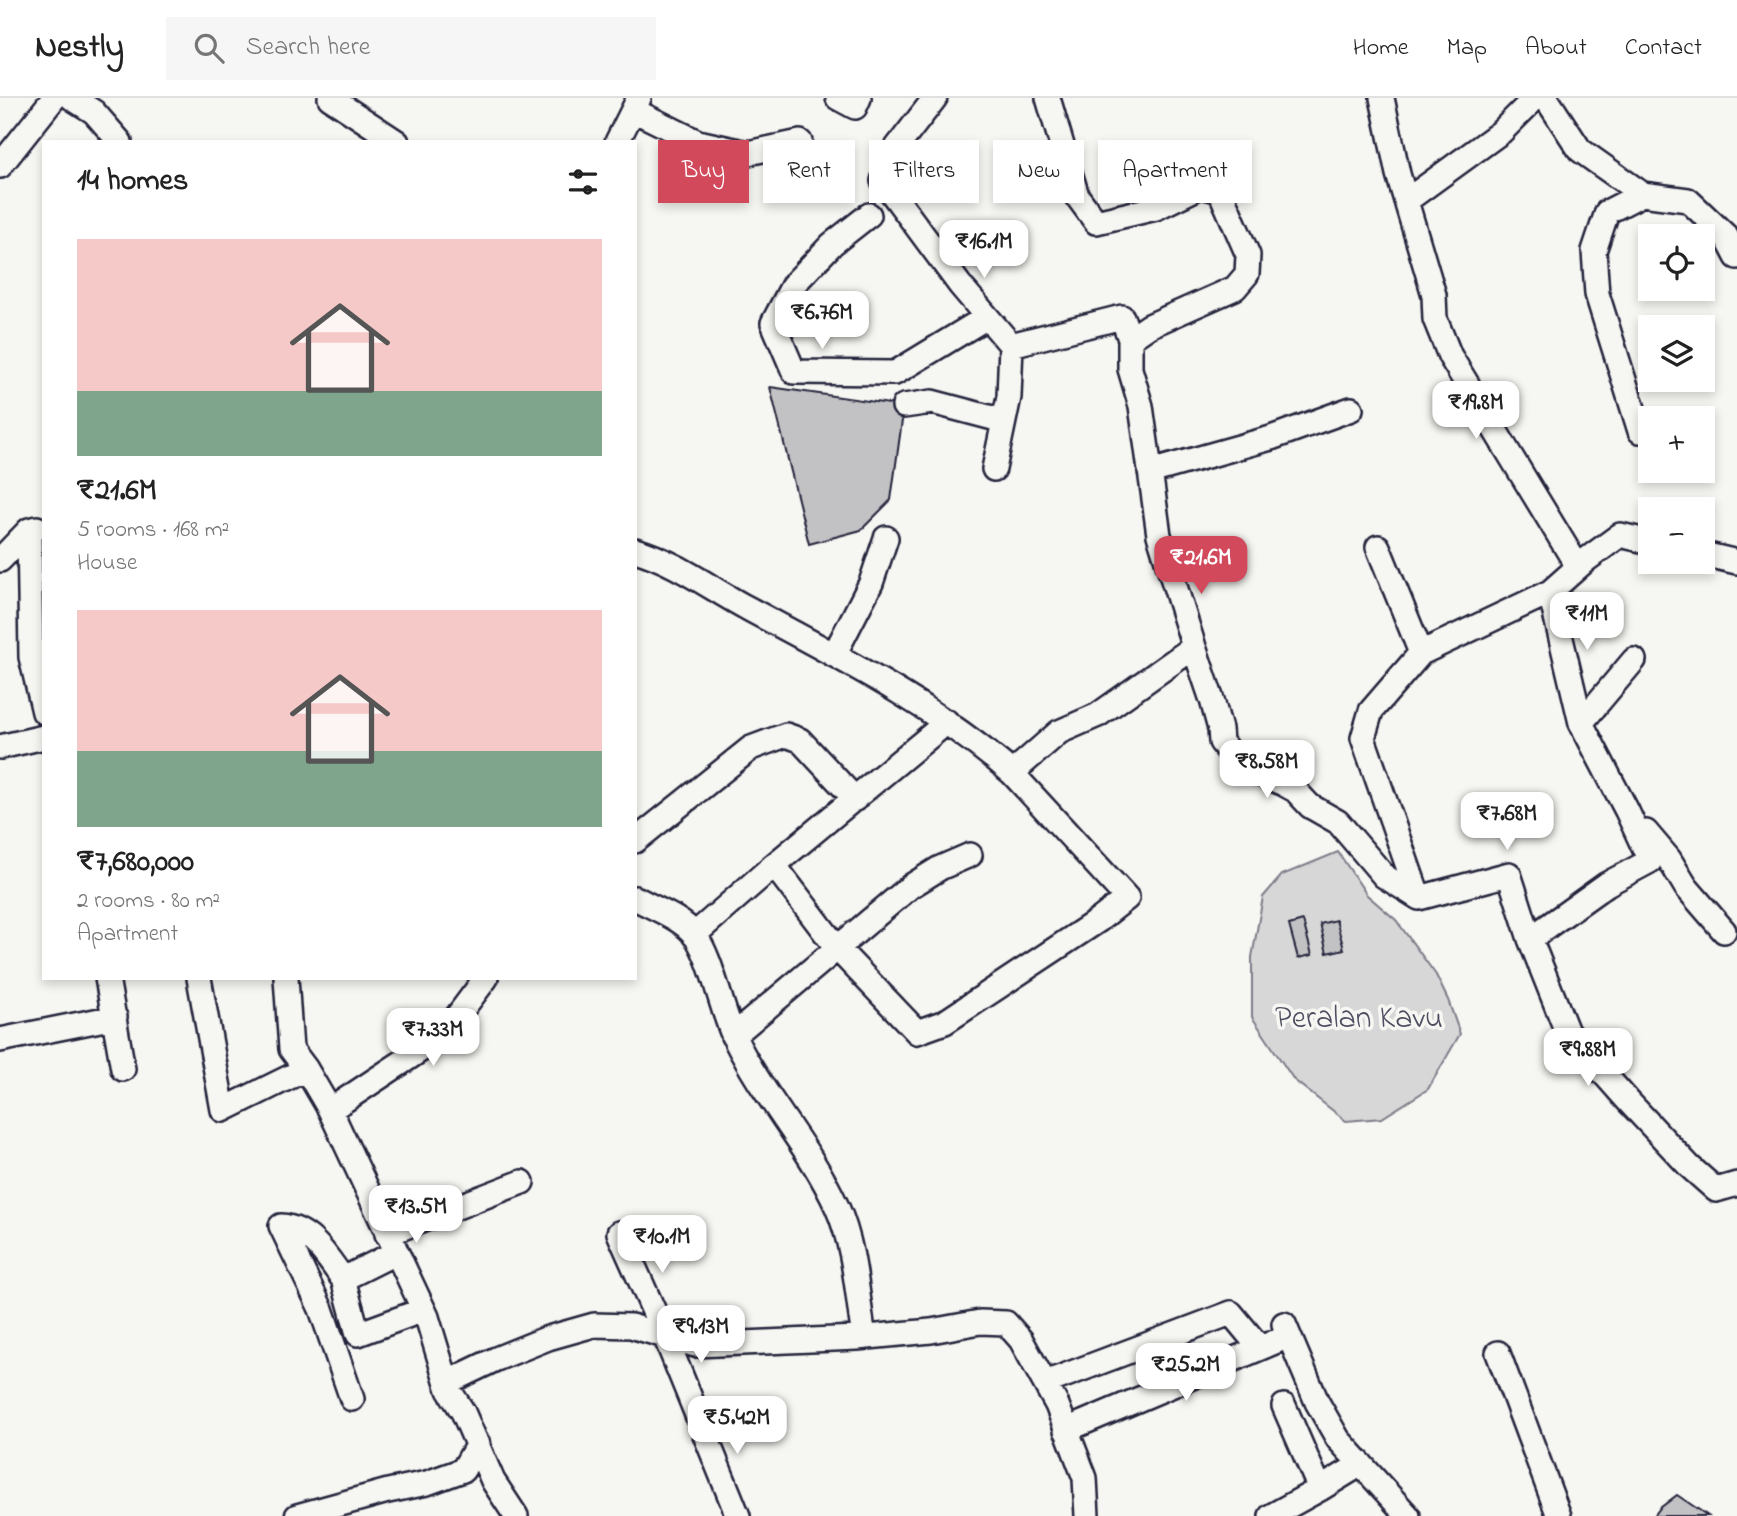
<!DOCTYPE html>
<html lang="en">
<head>
<meta charset="utf-8">
<style>
  body { margin:0; font-family:"Indie Flower",sans-serif; background:#f6f6f6; color:#222; height:100vh; display:flex; flex-direction:column; font-size:26px; white-space:nowrap }
  * { box-sizing:border-box; margin:0 }
  p { font-size:23px; color:#767676 }
  .icon { flex:none; width:38px; height:38px; fill:none; stroke:currentColor; stroke-width:2; stroke-linecap:round; stroke-linejoin:round }
  .map { position:relative; flex:1; overflow:hidden }
  .details { position:absolute; left:42px; top:42px; width:595px; height:840px; display:flex; flex-direction:column; background:#fff; border-radius:0px; box-shadow:0 4px 10px #0003 }
  .details>* { flex:none }
  .guide { position:absolute; left:658px; top:42px; width:665px; height:63px; display:flex; gap:14px }
  .controls { position:absolute; left:1638px; top:126px; display:grid; gap:14px }
  .controls a { display:grid; place-items:center; width:77px; height:77px; border-radius:0px; background:#fff; box-shadow:0 4px 10px #0003; font-size:35px }
  .price { position:absolute; translate:-50% -60px; padding:0 16px; border-radius:14px; background:#fff; color:#222; font-size:23px; line-height:46px; filter:drop-shadow(0 2px 4px #0008) }
  .price::after { content:''; position:absolute; left:50%; top:42px; width:21px; height:16px; margin-left:-10px; background:inherit; clip-path:polygon(0 0,100% 0,50% 100%) }
  .price.active { background:#d1495b; color:#fff }
  ul { padding:0; list-style:none }
  li { display:grid; align-content:center; gap:14px; height:371px; padding:0 35px }
  li span { display:grid; place-items:center; height:217px; border-radius:0px; color:#555 }
  li>.icon { margin-inline-start:auto }
  span .icon { width:126px; height:126px; fill:#fffc; stroke-width:1 }
  li b { font-size:30px }
  h2 { display:flex; justify-content:space-between; align-items:center; height:84px; padding:0 35px; font-size:30px }
  .chip { padding:0 24px; border-radius:0px; background:#fff; box-shadow:0 4px 10px #0003; font-size:24px; line-height:63px }
  .chip.active { background:#d1495b; color:#fff }
  header { display:flex; align-items:center; gap:42px; box-sizing:border-box; height:98px; padding:0 35px; background:#fff; border-bottom:2px solid #e0e0e0 }
  header strong { font-size:33px }
  nav { display:flex; gap:38px; margin-inline-start:auto; font-size:24px }
  .search { width:490px; height:63px; background:#f6f6f6; display:flex; align-items:center; gap:18px; box-sizing:border-box; padding:0 24px; border-radius:0px; color:#767676; font-size:26px }
  .map>svg:first-child { display:block }
</style>
</head>
<body>
<header>
<strong>Nestly</strong>
<div class="search"><svg class="icon" aria-label="search" viewBox="0 0 24 24"><circle cx="10" cy="10" r="6"/><path d="M15 15l6 6"/></svg>Search here</div>
<nav><a>Home</a><a>Map</a><a>About</a><a>Contact</a></nav>
</header>
<div class="map">
<svg width="1737" height="1418" viewBox="0 0 1737 1418">
  <rect width="100%" height="100%" fill="#f6f6f2"/>
  <filter id="ink" filterUnits="userSpaceOnUse"><feTurbulence type="fractalNoise" baseFrequency=".0143" numOctaves="2"/><feDisplacementMap in="SourceGraphic" scale="14" xChannelSelector="R" yChannelSelector="G"/><feConvolveMatrix kernelMatrix="1 2 1 2 8 2 1 2 1" color-interpolation-filters="sRGB"/></filter>
  <g filter="url(#ink)">
    <!-- green -->
    <path fill="#d7d7d7" stroke="#7c7c89" stroke-width="2" d="M1338,754L1367,797L1396,822L1436,877L1448,902L1460,936L1428,991L1382,1020L1346,1023L1294,982L1252,919V859L1263,799L1282,777Z"/>
    <!-- building -->
    <path fill="#c2c2c4" stroke="#22223b" stroke-width="2" d="M770,289L904,308L891,402L861,432L809,446Z
      M1336,822L1344,851L1327,855L1320,826Z
      M1303,823L1312,857L1298,860L1289,827Z
      M1677,1397L1708,1418H1654L1660,1410Z"/>
    <g fill="none" stroke-linecap="round" stroke-linejoin="round">
      <defs>
        <path id="minor" d="M72,0L94,14L120,44
          M330,0L397,44
          M838,0L855,9L859,0
          M935,0L891,57L883,83L960,187L1011,247L1122,219L1130,241
          M1382,0L1398,76L1434,197L1435,221L1450,258L1578,469
          M1546,0L1580,52L1642,96
          M633,12L698,44L748,55L800,44
          M617,44L639,0
          M0,68L54,0
          M1406,103L1501,34L1535,0
          M869,117L832,146L793,187L773,225L794,274L895,275L987,219
          M904,308L932,304L1004,323
          M1640,333L1597,196L1594,153L1607,114L1642,96L1688,102L1726,138L1737,159
          M994,371L1009,299L1011,247
          M1150,374L1271,340L1351,311
          M29,432L31,559L44,614
          M1378,449L1421,555
          M635,452C677,464 711,491 749,511C840,560 934,607 1012,675L1059,634L1098,617L1194,549L1159,437L1141,308L1130,271V241L1149,228L1235,190L1247,176L1248,157L1220,93L1201,88L1156,110L1096,124L1077,98L1048,0
          M1703,456L1737,464
          M0,462L29,432L37,430
          M1550,494L1581,625
          M1194,549L1212,602L1220,631L1221,644L1230,655L1243,669L1282,685L1295,692L1310,708L1338,724L1384,778L1419,800L1509,776L1530,841L1567,934L1629,1004L1690,1069L1716,1092L1737,1086
          M834,557L871,485L886,440
          M0,649L44,639
          M1646,734L1669,761L1686,789L1724,833
          M635,743L751,650L786,637L800,642L855,701
          M774,767L947,624
          M635,800C654,810 681,820 694,836C712,859 721,912 735,941C764,1000 810,1049 837,1109C855,1149 857,1197 864,1239
          M1419,800L1363,640L1371,613L1421,555L1550,494L1586,462L1620,437L1650,444
          M694,837L774,767L837,850L917,934L945,924L1099,822L1127,800L1012,675
          M1530,841L1607,786L1650,763L1627,713L1581,625L1634,562
          M107,880L123,971
          M199,880L223,1012L306,971
          M286,880L291,951L306,971L330,1012L427,1219L449,1292L463,1314L493,1383L516,1418
          M733,938L911,788L940,770L970,757
          M0,942L115,919
          M330,1012L419,953L456,920L486,880
          M281,1128L321,1211L352,1301
          M281,1128C311,1130 327,1159 343,1181
          M619,1135L665,1238L738,1418
          M387,1136L522,1084
          M395,1155L343,1181L358,1236L423,1212
          M1284,1226L1317,1304L1338,1341L1408,1418
          M1498,1255L1559,1418
          M448,1284L496,1261L548,1240L594,1227L631,1228L695,1247L857,1240L931,1233L980,1224L1006,1225L1021,1242L1057,1307L1085,1380L1087,1418
          M1045,1285L1231,1215L1260,1250
          M1284,1308L1320,1391L1361,1366
          M1066,1332L1289,1238
          M297,1418L388,1393L427,1385L463,1372L478,1346
          M1271,1418L1320,1391"/>
      </defs>
      <!-- minor casing -->
      <use href="#minor" stroke="#22223b" stroke-width="28"/>
      <!-- minor -->
      <use href="#minor" stroke="#f6f6f2" stroke-width="23"/>
    </g>
  </g>
  <g text-anchor="middle" dominant-baseline="central" stroke-width="7" stroke-linejoin="round" paint-order="stroke">
    <!-- park labels -->
    <g font-size="32" fill="#4f4f62" stroke="#f6f6f2">
      <text x="1359" y="921">Peralan Kavu</text>
    </g>
  </g>
</svg>
<div class="controls">
<a><svg class="icon" aria-label="locate" viewBox="0 0 24 24"><circle cx="12" cy="12" r="6"/><path d="M12 2v4M12 18v4M2 12h4M18 12h4"/></svg></a>
<a><svg class="icon" aria-label="layers" viewBox="0 0 24 24"><path d="M12 4l9 5-9 5-9-5zM3 14l9 5 9-5"/></svg></a>
<a>+</a>
<a>−</a>
</div>
<b class="price" style="left:984px;top:182px">₹16.1M</b>
<b class="price" style="left:822px;top:253px">₹6.76M</b>
<b class="price" style="left:1476px;top:343px">₹19.8M</b>
<b class="price active" style="left:1201px;top:498px">₹21.6M</b>
<b class="price" style="left:1587px;top:554px">₹11M</b>
<b class="price" style="left:1267px;top:702px">₹8.58M</b>
<b class="price" style="left:1507px;top:754px">₹7.68M</b>
<b class="price" style="left:433px;top:970px">₹7.33M</b>
<b class="price" style="left:1588px;top:990px">₹9.88M</b>
<b class="price" style="left:416px;top:1147px">₹13.5M</b>
<b class="price" style="left:662px;top:1177px">₹10.1M</b>
<b class="price" style="left:701px;top:1267px">₹9.13M</b>
<b class="price" style="left:1186px;top:1305px">₹25.2M</b>
<b class="price" style="left:737px;top:1358px">₹5.42M</b>
<div class="guide">
<a class="chip active">Buy</a>
<a class="chip">Rent</a>
<a class="chip">Filters</a>
<a class="chip">New</a>
<a class="chip">Apartment</a>
</div>
<section class="details">
<h2>14 homes<svg class="icon" aria-label="filters" viewBox="0 0 24 24"><path d="M4 7h16M4 17h16"/><circle cx="9" cy="7" r="2"/><circle cx="15" cy="17" r="2"/></svg></h2>
<ul>
<li><span style="background:linear-gradient(#f6c9c9 70%,#7fa58c 0)"><svg class="icon" aria-label="home" viewBox="0 0 24 24"><path d="M3 11l9-7 9 7M6 9v11h12V9"/></svg></span><div><b>₹21.6M</b><p>5 rooms · 168 m²</p><p>House</p></div></li>
<li><span style="background:linear-gradient(#f6c9c9 65%,#7fa58c 0)"><svg class="icon" aria-label="home" viewBox="0 0 24 24"><path d="M3 11l9-7 9 7M6 9v11h12V9"/></svg></span><div><b>₹7,680,000</b><p>2 rooms · 80 m²</p><p>Apartment</p></div></li>
</ul>
</section>
</div>
</body>
</html>
